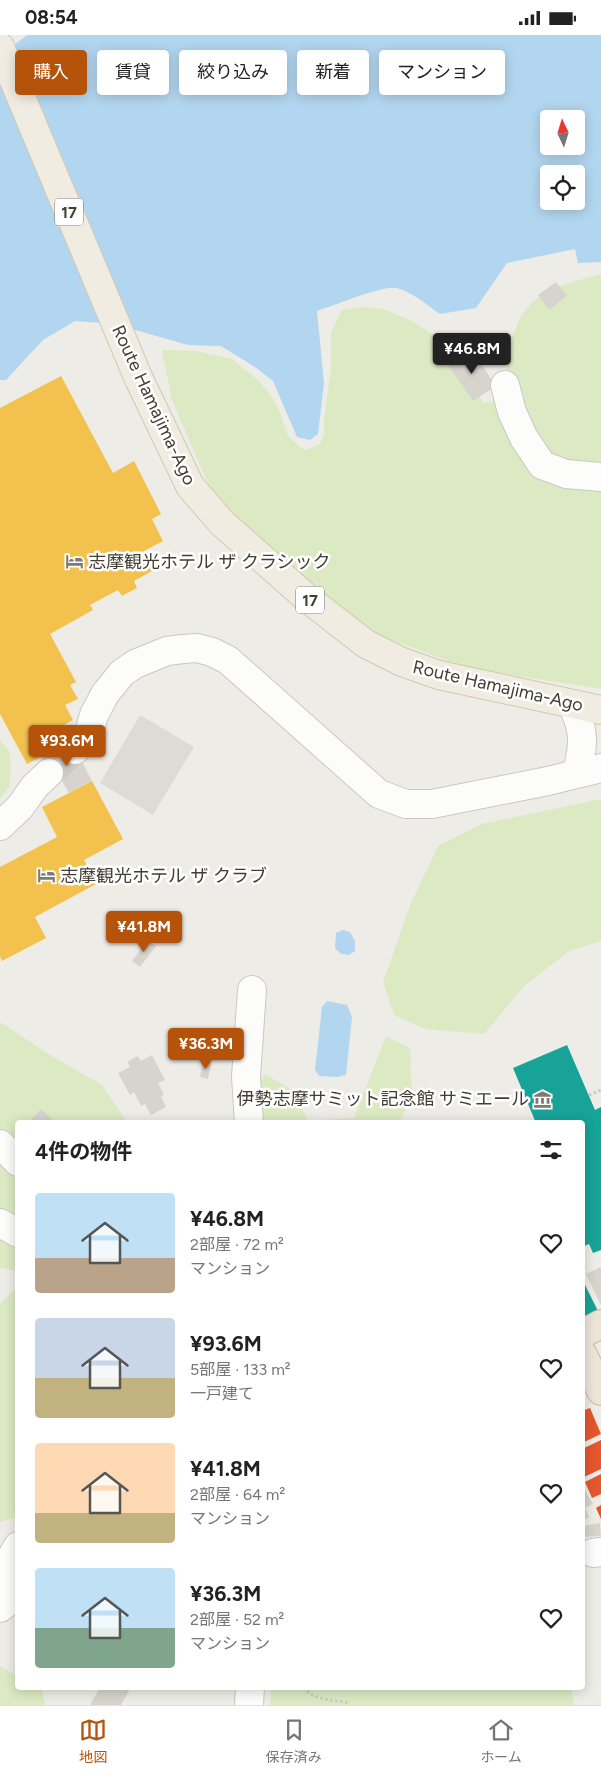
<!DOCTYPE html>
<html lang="ja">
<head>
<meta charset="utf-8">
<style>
  body { margin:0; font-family:Figtree,"Noto Sans JP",sans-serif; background:#f2f2f2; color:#222; height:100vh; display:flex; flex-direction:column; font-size:19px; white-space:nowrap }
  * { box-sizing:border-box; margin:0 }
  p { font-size:16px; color:#767676 }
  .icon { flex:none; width:28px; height:28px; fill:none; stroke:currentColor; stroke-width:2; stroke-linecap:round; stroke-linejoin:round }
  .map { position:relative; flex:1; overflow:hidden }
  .details { position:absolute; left:15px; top:1085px; width:570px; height:570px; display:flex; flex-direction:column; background:#fff; border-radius:5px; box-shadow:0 2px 12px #0003 }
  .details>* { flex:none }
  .hud { position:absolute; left:15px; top:15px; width:571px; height:45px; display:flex; gap:10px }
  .needle { width:32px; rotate:356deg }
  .tools { position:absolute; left:540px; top:75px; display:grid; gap:10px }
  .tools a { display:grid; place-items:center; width:45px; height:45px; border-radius:5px; background:#fff; box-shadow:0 2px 12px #0003; font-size:25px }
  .price { position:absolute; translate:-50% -42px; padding:0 11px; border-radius:5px; background:#b45309; color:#fff; font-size:16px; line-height:32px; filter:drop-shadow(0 1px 2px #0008) }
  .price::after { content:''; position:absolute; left:50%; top:30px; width:15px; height:11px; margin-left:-8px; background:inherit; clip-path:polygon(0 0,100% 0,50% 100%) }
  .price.selected { background:#222; color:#fff }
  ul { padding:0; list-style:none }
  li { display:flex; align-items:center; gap:15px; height:125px; padding:0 20px }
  li span { display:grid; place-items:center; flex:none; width:140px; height:100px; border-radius:5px; color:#555 }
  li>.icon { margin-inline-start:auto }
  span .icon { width:60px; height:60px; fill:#fffc; stroke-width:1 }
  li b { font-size:21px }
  h2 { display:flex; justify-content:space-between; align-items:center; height:60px; padding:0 20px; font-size:21px }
  .tag { padding:0 18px; border-radius:5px; background:#fff; box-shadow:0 2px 12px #0003; font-size:18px; line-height:45px }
  .tag.selected { background:#b45309; color:#fff }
  .status { display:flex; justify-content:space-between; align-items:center; height:35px; padding:0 25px; background:#fff; direction:ltr }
  .status svg { height:14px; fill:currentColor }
  .menu { display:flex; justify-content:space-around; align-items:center; height:70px; border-top:1px solid #e0e0e0; background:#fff; font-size:14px; color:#767676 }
  .menu a { display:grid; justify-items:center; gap:2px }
  .menu .selected { color:#b45309 }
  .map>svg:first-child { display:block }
</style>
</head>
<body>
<div class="status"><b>08:54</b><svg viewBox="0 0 49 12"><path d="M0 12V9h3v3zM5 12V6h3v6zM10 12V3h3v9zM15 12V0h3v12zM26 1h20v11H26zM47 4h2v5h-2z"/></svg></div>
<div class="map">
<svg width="601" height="1670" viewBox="0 0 601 1670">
  <rect width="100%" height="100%" fill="#eeece6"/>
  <!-- green -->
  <path fill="#dbeac3" d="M601,239V654L466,633L369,596L268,521L209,451L172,365L162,315L196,316L232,324L258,345L269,358L279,375L288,401L301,413L306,415L320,409L324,399V384L331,334V297L342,275L360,272L383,274L410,285L440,304L484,368L496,366L505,359C508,318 510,272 553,254C568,247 585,244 601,239Z
    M0,705L9,715L11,734L9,752L0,764Z
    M601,764V906L569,916L524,951L484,999L425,994L394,980L383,947L411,868L438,811L482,789Z
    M0,987L50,1020L102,1050L127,1087L18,1088L17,1236L0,1233Z
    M386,1001L410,1013L412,1063L399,1087L236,1088L265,1039L294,1056L308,1086L354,1083Z
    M16,1253H17V1482L0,1487V1269Z
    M0,1631L17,1641L18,1652L37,1653L42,1655L45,1670H0Z
    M271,1652L571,1653L574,1670H270Z"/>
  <!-- parking -->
  <path fill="#dddbd6" d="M140,680L194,712L153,780L100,748Z"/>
  <!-- water -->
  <path fill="#b2d6ef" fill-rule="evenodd" d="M27,0H601V227L578,228L575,214L507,228L476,273L440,279C427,270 411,256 396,253C380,251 334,271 317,276L324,348L318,399L310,405L297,402L273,346L255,332L221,311L188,310L114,289L75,286L43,305L6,345H0V21ZM549,84H576V111H549ZM549,139H576V166H549Z
    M343,895L350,897L355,906V916L349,920L341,919L335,913L336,898Z
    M327,966L347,970L352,982L346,1040L338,1042L319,1041L315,1035L322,972Z"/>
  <!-- homes -->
  <path fill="#f2c14e" d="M61,341L113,438L134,426L161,479L152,484L163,506L142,517L152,536L134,546L137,553L122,561L118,555L90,570L93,575L50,599L76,647L70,650L78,664L65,670L73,685L62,691L71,706L27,729L0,679V373Z
    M92,746L123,804L84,825L96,849L35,882L46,903L2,926L0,921V832L57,802L42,772Z"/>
  <!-- shops -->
  <path fill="#e4572e" d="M590,1373L601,1399L582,1408V1376Z
    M601,1405V1434L582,1443V1414Z
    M601,1439V1459L592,1463L585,1447Z
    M601,1470V1484L596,1473Z"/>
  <!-- public -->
  <path fill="#17a398" d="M567,1010L595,1075L601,1072V1215L593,1218L589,1209L582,1212V1088H536L513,1033Z
    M582,1244L598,1276L582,1284Z"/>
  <!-- building -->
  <path fill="#d7d4ce" d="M556,247L567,261L549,275L538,260Z
    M471,314L496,351L473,366L448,330Z
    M71,706L92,746L69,758L59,741L53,744L41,722Z
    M148,905L156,911L140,932L132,926Z
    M152,1020L165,1045L158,1048L164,1060L161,1061L166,1072L151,1080L145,1069L141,1071L134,1057L130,1060L118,1038L130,1032L127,1027L138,1021L141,1026Z
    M204,1026L211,1027L208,1044L200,1042Z
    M41,1074L56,1088H28Z
    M601,1232V1270L586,1239Z
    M582,1450L593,1469L585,1473L589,1482L582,1486Z
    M600,1488L601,1501L582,1502V1491Z
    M100,1652H131L121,1670H90Z"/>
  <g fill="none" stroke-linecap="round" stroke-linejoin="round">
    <!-- minor-tunnel -->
    <path stroke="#ccc9c2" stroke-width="28" stroke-dasharray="28 14" stroke-linecap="butt" d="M49,738L75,715"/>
    <defs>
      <path id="minor" d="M505,350L512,377L524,403L542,430L566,439L601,442
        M572,669C585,697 584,708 577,738
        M75,715L87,704L94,680L105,659L122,638L135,629L167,616L183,614L197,613L212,617L228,625L379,759L406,769H432L548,746L601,733
        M0,791L20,772L35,751L49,738
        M249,1088L246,1042L252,955
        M0,1109L18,1127
        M0,1188L18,1198
        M593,1518L601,1517
        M0,1573L5,1569L11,1523L18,1511
        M249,1670L250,1652"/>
      <path id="major" d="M0,12L138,342L190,451L222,488L308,564L366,609L402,627L439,640L601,675"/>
      <path id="highway" d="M582,1299L601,1289
        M582,1318L601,1356"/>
    </defs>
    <!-- minor casing -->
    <use href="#minor" stroke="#cac8c2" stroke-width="30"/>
    <!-- major casing -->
    <use href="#major" stroke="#d1c8b2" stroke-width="30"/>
    <!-- highway casing -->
    <use href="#highway" stroke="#c7b9a0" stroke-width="30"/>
    <!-- path -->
    <path stroke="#cccac6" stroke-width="3" stroke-dasharray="2.5 2.5" stroke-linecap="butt" d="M589,1060L601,1055
      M304,1652C313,1666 335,1665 350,1668"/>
    <!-- minor -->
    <use href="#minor" stroke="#fcfcfb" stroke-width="28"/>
    <!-- major -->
    <use href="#major" stroke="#f0ece1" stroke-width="28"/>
    <!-- highway -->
    <use href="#highway" stroke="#ebe4d7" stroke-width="28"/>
  </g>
  <!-- icons -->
  <defs>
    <symbol id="hotel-bare" viewBox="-9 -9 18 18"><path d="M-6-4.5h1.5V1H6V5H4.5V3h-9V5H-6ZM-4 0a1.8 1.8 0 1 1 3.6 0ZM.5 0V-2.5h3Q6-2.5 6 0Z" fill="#7f7a71" stroke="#fff" stroke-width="2.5" paint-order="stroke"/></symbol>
    <symbol id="museum-bare" viewBox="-9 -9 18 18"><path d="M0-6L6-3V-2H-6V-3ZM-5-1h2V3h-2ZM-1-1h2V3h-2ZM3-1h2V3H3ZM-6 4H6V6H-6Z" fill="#7f7a71" stroke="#fff" stroke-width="2.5" paint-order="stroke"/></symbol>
  </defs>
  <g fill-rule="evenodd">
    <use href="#hotel-bare" x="62" y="514" width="25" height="25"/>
    <use href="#hotel-bare" x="34" y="828" width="25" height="25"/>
    <use href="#museum-bare" x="530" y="1052" width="25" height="25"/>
  </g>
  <g text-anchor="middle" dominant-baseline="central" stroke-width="5" stroke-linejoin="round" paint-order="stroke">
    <!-- shield labels -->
    <g fill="#fff" stroke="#7b7770" stroke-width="1">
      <rect x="55" y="163.5" width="28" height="27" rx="4"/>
      <rect x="296" y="551.5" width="28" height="27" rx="4"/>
    </g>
    <g font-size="16" font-weight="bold" fill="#433d32">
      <text x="69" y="177">17</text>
      <text x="310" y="565">17</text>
    </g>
    <!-- street labels -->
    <g font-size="18" fill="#433d32" stroke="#fff">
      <text transform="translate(154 370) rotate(65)">Route Hamajima-Ago</text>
      <text transform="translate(498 651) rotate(13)">Route Hamajima-Ago</text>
    </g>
    <!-- poi labels -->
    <g font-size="18" fill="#433d32" stroke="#fff" text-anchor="start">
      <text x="88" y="527">志摩観光ホテル ザ クラシック</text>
      <text x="60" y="841">志摩観光ホテル ザ クラブ</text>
      <text x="529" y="1064" text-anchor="end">伊勢志摩サミット記念館 サミエール</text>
    </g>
  </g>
</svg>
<div class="tools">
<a><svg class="needle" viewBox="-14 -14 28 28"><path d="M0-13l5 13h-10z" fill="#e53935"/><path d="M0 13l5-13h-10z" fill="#767676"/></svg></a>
<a><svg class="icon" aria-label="locate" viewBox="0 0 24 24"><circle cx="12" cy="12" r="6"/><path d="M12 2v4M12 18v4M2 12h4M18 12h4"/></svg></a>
</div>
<b class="price selected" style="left:472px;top:340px">¥46.8M</b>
<b class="price" style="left:67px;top:732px">¥93.6M</b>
<b class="price" style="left:144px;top:918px">¥41.8M</b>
<b class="price" style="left:206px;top:1035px">¥36.3M</b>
<div class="hud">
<a class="tag selected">購入</a>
<a class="tag">賃貸</a>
<a class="tag">絞り込み</a>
<a class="tag">新着</a>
<a class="tag">マンション</a>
</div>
<section class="details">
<h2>4件の物件<svg class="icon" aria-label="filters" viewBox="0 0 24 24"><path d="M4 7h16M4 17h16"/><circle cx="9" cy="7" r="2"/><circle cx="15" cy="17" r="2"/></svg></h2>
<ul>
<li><span style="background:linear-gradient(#bfe0f5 65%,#b9a48a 0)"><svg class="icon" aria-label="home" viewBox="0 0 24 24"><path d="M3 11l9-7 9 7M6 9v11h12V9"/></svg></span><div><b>¥46.8M</b><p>2部屋 · 72 m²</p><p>マンション</p></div><svg class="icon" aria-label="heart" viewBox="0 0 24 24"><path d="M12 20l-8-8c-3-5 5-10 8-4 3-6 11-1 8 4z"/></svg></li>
<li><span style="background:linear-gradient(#c9d6e8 60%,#c2b280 0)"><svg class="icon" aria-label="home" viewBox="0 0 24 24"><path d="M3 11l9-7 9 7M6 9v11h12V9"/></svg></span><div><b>¥93.6M</b><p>5部屋 · 133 m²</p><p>一戸建て</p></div><svg class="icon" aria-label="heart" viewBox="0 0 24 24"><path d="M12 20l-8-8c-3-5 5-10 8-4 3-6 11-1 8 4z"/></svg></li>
<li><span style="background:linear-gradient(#ffd9b3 70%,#c2b280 0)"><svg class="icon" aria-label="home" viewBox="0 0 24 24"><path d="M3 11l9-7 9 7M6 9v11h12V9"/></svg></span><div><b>¥41.8M</b><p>2部屋 · 64 m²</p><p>マンション</p></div><svg class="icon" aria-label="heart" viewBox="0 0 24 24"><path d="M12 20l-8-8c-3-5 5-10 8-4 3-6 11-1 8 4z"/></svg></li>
<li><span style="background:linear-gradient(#bfe0f5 60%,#7fa58c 0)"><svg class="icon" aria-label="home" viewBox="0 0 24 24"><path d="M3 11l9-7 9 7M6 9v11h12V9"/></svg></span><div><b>¥36.3M</b><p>2部屋 · 52 m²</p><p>マンション</p></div><svg class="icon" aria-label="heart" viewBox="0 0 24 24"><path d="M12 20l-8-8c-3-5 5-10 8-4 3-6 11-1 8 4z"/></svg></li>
</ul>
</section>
</div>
<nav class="menu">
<a class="selected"><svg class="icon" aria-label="map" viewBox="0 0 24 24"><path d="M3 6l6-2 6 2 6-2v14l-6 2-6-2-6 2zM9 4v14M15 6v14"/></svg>地図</a>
<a><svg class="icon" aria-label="saved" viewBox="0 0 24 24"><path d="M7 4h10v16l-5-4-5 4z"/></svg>保存済み</a>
<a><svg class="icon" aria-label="home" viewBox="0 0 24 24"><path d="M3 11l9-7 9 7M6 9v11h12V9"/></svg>ホーム</a>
</nav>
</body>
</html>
